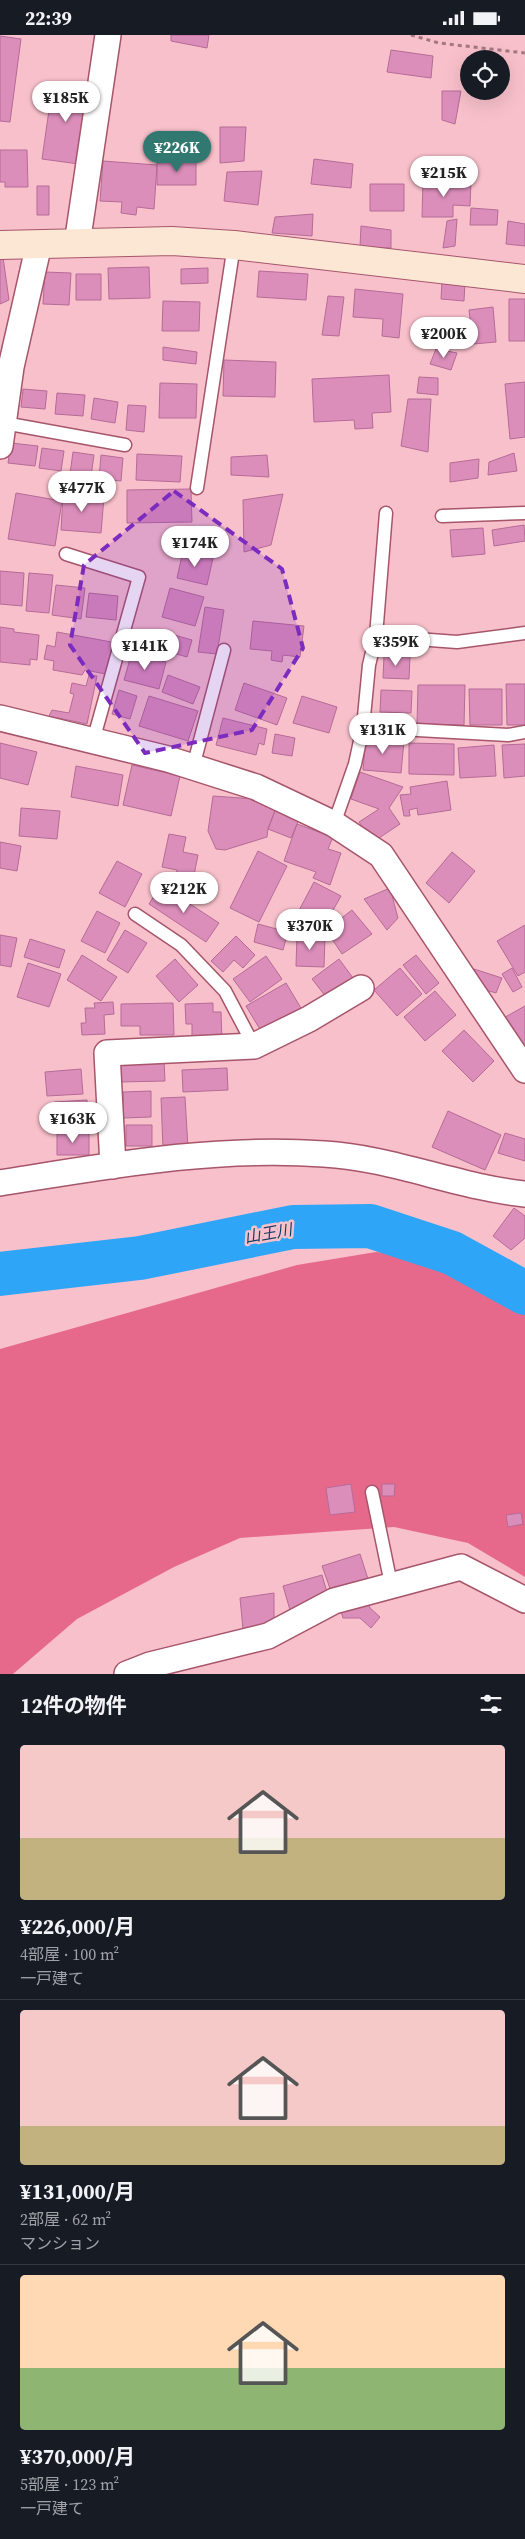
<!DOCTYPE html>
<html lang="ja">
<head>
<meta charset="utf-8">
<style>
  body { margin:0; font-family:"Source Serif 4","Noto Sans JP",serif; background:#242831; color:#f1f3f6; height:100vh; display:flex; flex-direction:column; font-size:19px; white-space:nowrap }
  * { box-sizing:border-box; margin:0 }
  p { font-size:16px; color:#9ea1a6 }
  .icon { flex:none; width:28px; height:28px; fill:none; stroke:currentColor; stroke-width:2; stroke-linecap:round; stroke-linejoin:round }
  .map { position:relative; height:1639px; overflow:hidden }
  .panel { display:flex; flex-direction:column; background:#171b24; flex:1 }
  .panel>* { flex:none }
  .fabs { position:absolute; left:460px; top:15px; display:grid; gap:10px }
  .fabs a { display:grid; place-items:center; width:50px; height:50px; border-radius:50%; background:#171b24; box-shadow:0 5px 20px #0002; font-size:25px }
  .price { position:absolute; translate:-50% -42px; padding:0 11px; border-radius:18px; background:#fff; color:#222; font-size:16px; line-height:32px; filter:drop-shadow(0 1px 2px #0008) }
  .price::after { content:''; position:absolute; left:50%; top:30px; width:15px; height:11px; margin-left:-8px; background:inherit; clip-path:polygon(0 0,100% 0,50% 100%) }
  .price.current { background:#317870; color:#fff }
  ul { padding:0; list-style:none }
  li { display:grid; align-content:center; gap:10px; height:265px; padding:0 20px }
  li+li { border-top:1px solid #363941 }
  li span { display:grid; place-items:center; height:155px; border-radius:5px; color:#555 }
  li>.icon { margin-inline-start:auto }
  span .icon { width:90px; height:90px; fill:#fffc; stroke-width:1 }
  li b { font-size:21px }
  h2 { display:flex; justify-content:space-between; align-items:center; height:60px; padding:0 20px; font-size:21px }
  .status { display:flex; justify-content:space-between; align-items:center; height:35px; padding:0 25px; background:#171b24; direction:ltr }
  .status svg { height:14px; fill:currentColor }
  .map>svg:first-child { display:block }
</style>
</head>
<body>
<div class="status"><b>22:39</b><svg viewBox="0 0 49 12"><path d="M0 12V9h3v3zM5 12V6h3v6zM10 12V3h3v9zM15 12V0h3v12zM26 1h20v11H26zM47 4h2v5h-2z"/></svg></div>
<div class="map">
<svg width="525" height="1639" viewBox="0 0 525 1639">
  <rect width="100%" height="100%" fill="#f8c0cb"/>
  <!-- forest -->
  <path fill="#e6698c" d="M376,1217L457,1222L525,1248V1542L468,1508L394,1492L240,1503L174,1532L77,1584L13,1639H0V1314L297,1230Z"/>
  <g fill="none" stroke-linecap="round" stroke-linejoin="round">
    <!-- river -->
    <path stroke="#2fa5f8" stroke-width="44" d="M0,1239L140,1223L293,1192L370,1191L452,1218L525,1258"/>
  </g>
  <!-- building -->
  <path fill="#dc8ebb" stroke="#b56b96" d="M171,0H209L207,13L171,6Z
    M0,1L21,4L10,87L0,86Z
    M391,15L433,21L431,43L387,37Z
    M53,47L90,51L79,129L42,124Z
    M442,56H461L455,89L442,85Z
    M220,92H246L244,126L220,128Z
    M0,115H27L28,152H5V147H0Z
    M314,124L353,129L351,153L311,149Z
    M196,125V150H157V128Z
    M103,126L157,130L154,174L137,172L136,180L121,178L122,167L100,166Z
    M262,136L258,170L224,166L227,137Z
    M423,146L471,147L470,171L453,170V182H422Z
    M370,149H404V176H370Z
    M37,151H49V180H37Z
    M471,173L498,175L497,190H470Z
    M313,179L312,201L272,198L275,182Z
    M457,184L455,211L443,213L447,186Z
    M508,186L525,189V211L506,209Z
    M361,191L391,195V213L360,212Z
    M0,222H3L9,265L0,269Z
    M149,232L150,263L109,264L108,233Z
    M208,233V248L181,249V234Z
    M259,236L308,239L306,265L257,262Z
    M45,237L71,238L69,270L43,269Z
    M76,239H101V265H76Z
    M442,246L465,248L464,266L441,264Z
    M355,254L403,259L399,303L382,301L383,284L353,282Z
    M328,261L344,262L339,301L322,300Z
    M509,264H525V306H509Z
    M163,266L200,267L199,296H162Z
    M493,272L496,307L473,309L469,275Z
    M163,312L197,317L196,329L163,325Z
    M436,314L457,318L451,335L430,329Z
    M224,325L276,327L275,362L223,361Z
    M389,340L391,377L372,378L373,393L355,394L354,385L314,387L312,344Z
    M419,342L438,343V360L417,358Z
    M525,347V402L510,404L505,349Z
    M160,348L197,349L196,383H159Z
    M23,354L47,356L45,374L21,372Z
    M57,358L85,360L83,381L55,379Z
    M94,363L118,367L115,388L91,384Z
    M408,364H431L428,417L401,411Z
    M128,370L146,371L144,397L126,395Z
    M11,408L38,411L35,431L8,428Z
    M42,413L64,416L61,436L39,433Z
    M73,417L94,420L91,441L70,439Z
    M514,418L517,436L488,440L489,427Z
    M137,419L182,421L180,447L136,445Z
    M101,420L123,423L121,446L99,444Z
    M267,420L269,442L231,440V422Z
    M479,424L478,443L450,447V428Z
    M191,454L192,487L127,488V455Z
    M16,458L62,466L55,511L8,504Z
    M63,459L104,462L101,498L61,495Z
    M283,459L271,510L244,517L243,465Z
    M524,490L525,506L494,511L492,495Z
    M483,493L485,519L452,522L450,495Z
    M183,516L213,523L207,550L177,543Z
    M0,536L24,538L22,571L0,569Z
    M29,538L53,540L49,578L26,576Z
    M56,550L85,553L81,584L52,580Z
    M170,553L204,562L195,591L162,582Z
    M89,558L118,561L116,585L86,582Z
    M205,572L224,575L217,619L198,617Z
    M253,586L304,591L300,622L283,620L282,627L271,625L272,616L250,614Z
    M0,592L14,594V597L39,600L37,625L30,624V630L0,627Z
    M57,597L117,608L114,625L109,623L106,639L85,635L82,640L53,635L54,626L44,624L47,610L55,612Z
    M167,598L192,605L187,622L162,615Z
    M132,617L166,627L159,654L124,645Z
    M384,620L410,621L409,644L383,643Z
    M89,640L97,641L87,689L49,681L52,675L69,678L74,659L70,658L72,648L86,651Z
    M168,640L200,652L193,669L162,657Z
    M244,648L287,663L277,690L235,675Z
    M506,649H525V690H507Z
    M418,650H465L464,690L417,689Z
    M469,654H502V690H470Z
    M119,655L137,661L130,684L112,679Z
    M381,655L412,656L411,678L380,677Z
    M149,661L198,676L188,706L139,691Z
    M302,661L337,672L329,698L293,688Z
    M223,683L267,694L264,710L259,708L256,720L216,710Z
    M275,699L295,703L292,721L272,718Z
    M366,703L404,706L401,738L363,735Z
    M0,708L37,717L28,750L0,743Z
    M409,708L454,709V740L409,739Z
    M525,709V741L504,743L502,710Z
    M494,710L496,741L460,743L458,713Z
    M132,730L180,741L171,781L123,770Z
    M76,731L123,740L118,771L71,762Z
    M360,737L403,752L389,773L400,789L373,807L359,787L379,774L351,764Z
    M447,746L451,775L418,780L417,773L409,775L410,781H404L400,760L411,759L410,752Z
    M213,761L255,764L276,773L268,794L267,802L225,815L216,814L208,796Z
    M21,773L60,776L57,804L19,801Z
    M276,773L299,784L291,803L268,794Z
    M297,789L333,802L328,814L341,818L330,850L313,843L316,837L284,826Z
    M169,799L186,802L183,817L198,820L193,845L176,841L177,835L162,832Z
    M0,807L21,811L17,836L0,833Z
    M258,816L287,831L259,887L230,873Z
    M452,817L475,836L449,868L426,848Z
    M117,826L142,839L125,872L99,858Z
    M314,847L341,861L322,895L296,881Z
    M161,850L219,888L206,907L149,869Z
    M390,853L398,883L387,895L364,864Z
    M352,875L372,899L342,919L326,895Z
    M97,876L120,888L105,918L81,906Z
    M258,889L288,897L283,915L254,907Z
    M525,890V937L518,941L497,906Z
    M125,895L147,908L128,938L107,925Z
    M0,900L17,903L11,932L0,930Z
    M297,900L325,901L324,932L296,931Z
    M236,901L255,920L243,933L234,925L223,937L211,926Z
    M30,904L65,915L59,933L24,922Z
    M82,920L117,942L101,966L67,945Z
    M416,920L439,948L426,959L403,930Z
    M266,921L282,944L250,967L233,944Z
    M175,924L198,950L179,967L156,941Z
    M339,924L356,947L330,967L312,944Z
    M28,928L61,939L49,972L17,962Z
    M400,933L422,959L397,981L374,955Z
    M512,933L522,952L513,957L502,939Z
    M474,934L502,943L496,958L469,950Z
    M286,948L301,973L261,996L246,971Z
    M435,956L456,980L425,1006L404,982Z
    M113,967L114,979L104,980L105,999L82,1000L81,988H86L85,973H95L94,968Z
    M173,968L174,1000H140V991H121V969Z
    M213,968V977H221L222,1005L192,1006V989H186L185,969Z
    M525,971V1028L500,985Z
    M464,995L494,1026L473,1047L442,1016Z
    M164,1025L165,1046L120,1047V1026Z
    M227,1033L228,1055L183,1057L182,1035Z
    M81,1034L83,1059L47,1061L45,1037Z
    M151,1056V1082L123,1083V1057Z
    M185,1062L188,1113L163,1114L161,1063Z
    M87,1065L88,1088L55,1090L54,1067Z
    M448,1076L501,1100L485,1135L432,1112Z
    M126,1090H152V1111H126Z
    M89,1098V1120H57V1099Z
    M505,1098L525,1104V1126L498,1118Z
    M514,1173L525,1181V1203L511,1215L493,1201Z
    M351,1449L355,1477L330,1480L326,1453Z
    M382,1449H395L394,1461H382Z
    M521,1478L523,1489L508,1492L506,1480Z
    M360,1519L369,1547L332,1559L322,1531Z
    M322,1540L329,1564L290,1575L283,1551Z
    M365,1557L370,1573L380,1582L371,1593L360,1583H343L338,1566Z
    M274,1558V1590L243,1594L240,1563Z"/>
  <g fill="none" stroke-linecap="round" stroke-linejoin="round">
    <defs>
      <path id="lane" d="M4,388L125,410
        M197,453L234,210
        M442,481L525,478
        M66,519L139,542L93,706
        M376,601L457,607L525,598
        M363,692L508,700L525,697
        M193,732L224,615
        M334,789L355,729L363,692L369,630L376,601L386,478
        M135,879L181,910L225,956L254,1011
        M372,1457L391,1549"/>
      <path id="street" d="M77,209L108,0
        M0,411L11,332L39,209
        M0,683L168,724L256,752L334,789L381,820L525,1035
        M113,1131L107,1018L254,1011L309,984L361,953
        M0,1148C107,1131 215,1111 324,1119C393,1123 457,1152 525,1159
        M127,1639L150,1630L268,1601L334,1566L461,1532L525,1565"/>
      <path id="secondary" d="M0,210L172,206L234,210L525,244"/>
    </defs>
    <!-- lane casing -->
    <use href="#lane" stroke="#a6556a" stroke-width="15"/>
    <!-- street casing -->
    <use href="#street" stroke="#a6556a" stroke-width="28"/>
    <!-- secondary casing -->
    <use href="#secondary" stroke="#a6556a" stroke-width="30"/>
    <!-- path -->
    <path stroke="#a57781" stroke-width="3" stroke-dasharray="4 4" stroke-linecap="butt" d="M411,0L439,8L525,18"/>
    <!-- lane -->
    <use href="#lane" stroke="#fff" stroke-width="12"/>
    <!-- street -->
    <use href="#street" stroke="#fff" stroke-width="25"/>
    <!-- secondary -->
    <use href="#secondary" stroke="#fbe7d4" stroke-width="28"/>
  </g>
  <!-- marked area -->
  <path fill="#7b2cbf" fill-opacity="0.2" stroke="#7b2cbf" stroke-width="4" stroke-dasharray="10 6" stroke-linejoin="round" d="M174,456L282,534L303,613L252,695L145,718L70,610L84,530Z"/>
  <g text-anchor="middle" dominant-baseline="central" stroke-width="5" stroke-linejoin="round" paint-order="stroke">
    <!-- water labels -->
    <g font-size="16" font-style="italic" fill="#103e5f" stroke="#f8c0cb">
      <text transform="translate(268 1198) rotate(-10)">山王川</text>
    </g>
  </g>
</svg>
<div class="fabs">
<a><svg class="icon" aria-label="locate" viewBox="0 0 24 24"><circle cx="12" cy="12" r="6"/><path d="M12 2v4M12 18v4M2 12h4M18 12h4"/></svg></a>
</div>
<b class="price" style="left:66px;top:88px">¥185K</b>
<b class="price current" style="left:177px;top:138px">¥226K</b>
<b class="price" style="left:444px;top:163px">¥215K</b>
<b class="price" style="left:444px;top:324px">¥200K</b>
<b class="price" style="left:82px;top:478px">¥477K</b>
<b class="price" style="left:195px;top:533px">¥174K</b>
<b class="price" style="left:396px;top:632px">¥359K</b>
<b class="price" style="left:145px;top:636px">¥141K</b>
<b class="price" style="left:383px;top:720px">¥131K</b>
<b class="price" style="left:184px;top:879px">¥212K</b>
<b class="price" style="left:310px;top:916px">¥370K</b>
<b class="price" style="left:73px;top:1109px">¥163K</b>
</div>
<section class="panel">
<h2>12件の物件<svg class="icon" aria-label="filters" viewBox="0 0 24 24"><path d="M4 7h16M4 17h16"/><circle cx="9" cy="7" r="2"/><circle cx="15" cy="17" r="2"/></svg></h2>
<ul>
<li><span style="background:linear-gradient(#f6c9c9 60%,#c2b280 0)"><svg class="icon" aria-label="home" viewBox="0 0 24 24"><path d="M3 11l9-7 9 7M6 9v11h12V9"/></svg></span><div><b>¥226,000/月</b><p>4部屋 · 100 m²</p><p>一戸建て</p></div></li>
<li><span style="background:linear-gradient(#f6c9c9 75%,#c2b280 0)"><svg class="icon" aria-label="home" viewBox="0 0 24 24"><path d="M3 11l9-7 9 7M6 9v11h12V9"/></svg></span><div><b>¥131,000/月</b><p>2部屋 · 62 m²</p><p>マンション</p></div></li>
<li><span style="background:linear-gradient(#ffd9b3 60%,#8fb573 0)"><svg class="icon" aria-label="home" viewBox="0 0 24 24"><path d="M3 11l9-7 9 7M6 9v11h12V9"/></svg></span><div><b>¥370,000/月</b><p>5部屋 · 123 m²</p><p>一戸建て</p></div></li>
</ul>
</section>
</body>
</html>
